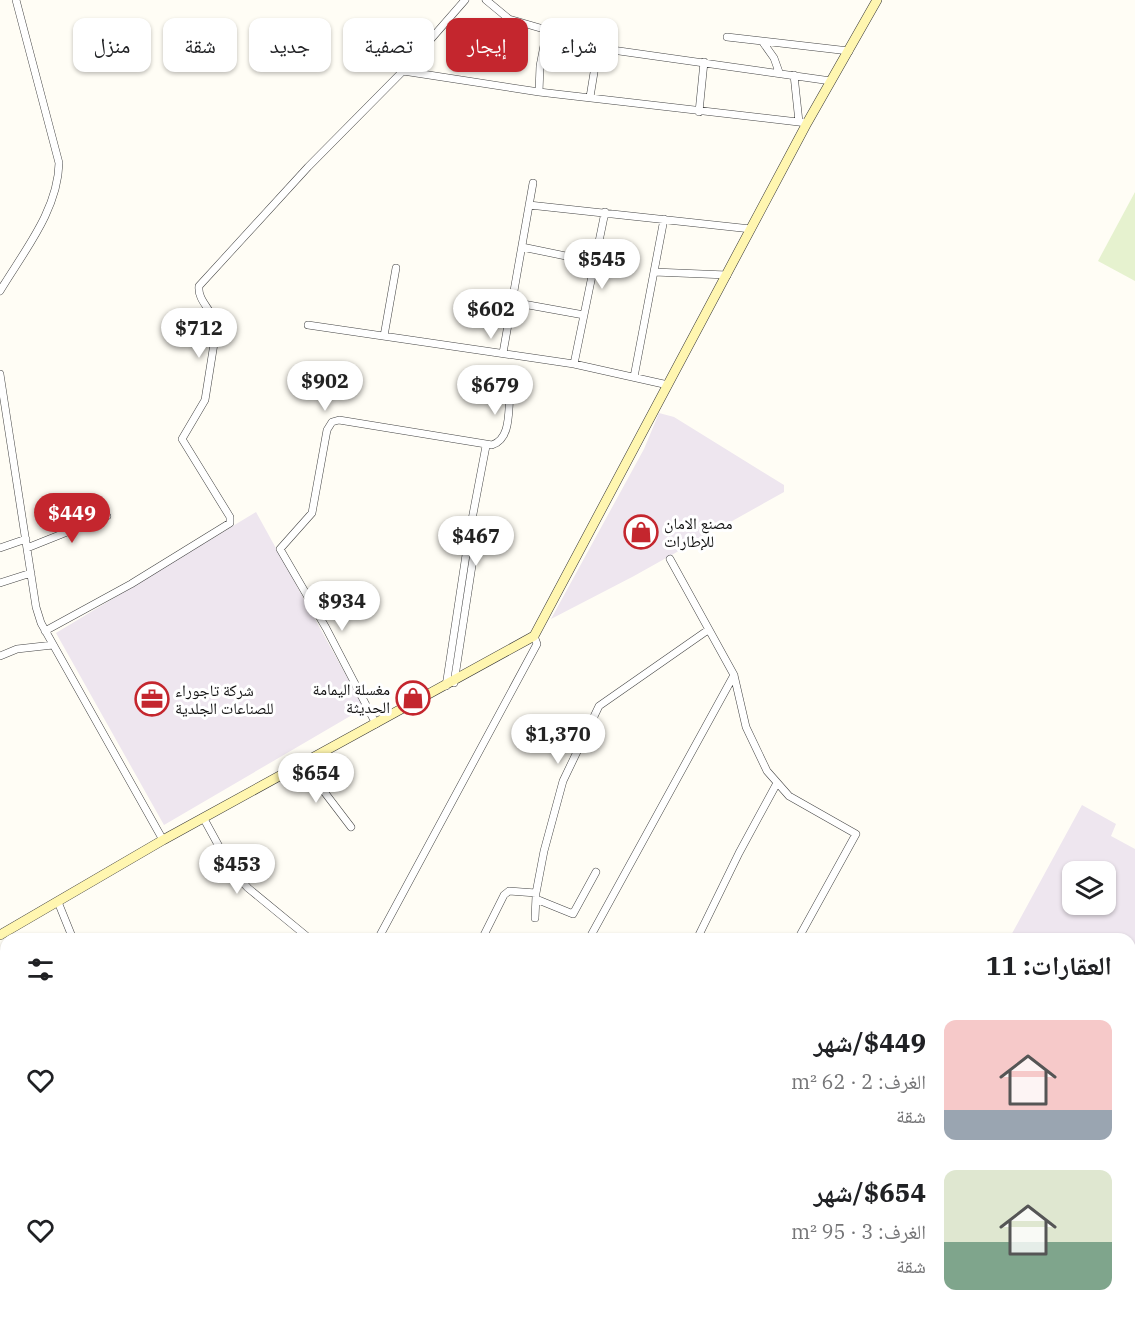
<!DOCTYPE html>
<html lang="ar">
<head>
<meta charset="utf-8">
<style>
  body { margin:0; font-family:"IBM Plex Serif","Noto Naskh Arabic",serif; background:#f2f2f2; color:#202124; direction:rtl; height:100vh; display:flex; flex-direction:column; font-size:22px; white-space:nowrap }
  * { box-sizing:border-box; margin:0 }
  p { font-size:20px; color:#757577 }
  .icon { flex:none; width:33px; height:33px; fill:none; stroke:currentColor; stroke-width:2; stroke-linecap:round; stroke-linejoin:round }
  .map { position:relative; flex:1; overflow:hidden; direction:ltr }
  .details { position:absolute; left:0px; top:933px; width:1136px; height:384px; display:flex; flex-direction:column; background:#fff; border-radius:18px 18px 0 0; box-shadow:0 2px 4px #0004; direction:rtl }
  .details>* { flex:none }
  .banner { position:absolute; left:18px; top:18px; width:600px; height:54px; direction:rtl; display:flex; gap:12px }
  .controls { position:absolute; left:1062px; top:861px; display:grid; gap:12px }
  .controls a { display:grid; place-items:center; width:54px; height:54px; border-radius:12px; background:#fff; box-shadow:0 2px 4px #0004; font-size:30px }
  .price { position:absolute; translate:-50% -51px; padding:0 14px; border-radius:21px; background:#fff; color:#222; font-size:20px; line-height:39px; filter:drop-shadow(0 2px 3px #0008) }
  .price::after { content:''; position:absolute; left:50%; top:36px; width:18px; height:14px; margin-left:-9px; background:inherit; clip-path:polygon(0 0,100% 0,50% 100%) }
  .price.on { background:#c4262e; color:#fff }
  ul { padding:0; list-style:none }
  li { display:flex; align-items:center; gap:18px; height:150px; padding:0 24px }
  li span { display:grid; place-items:center; flex:none; width:168px; height:120px; border-radius:12px; color:#555 }
  li>.icon { margin-inline-start:auto }
  span .icon { width:72px; height:72px; fill:#fffc; stroke-width:1 }
  li b { font-size:26px }
  h2 { display:flex; justify-content:space-between; align-items:center; height:72px; padding:0 24px; font-size:26px }
  .tag { padding:0 21px; border-radius:12px; background:#fff; box-shadow:0 2px 4px #0004; font-size:21px; line-height:54px }
  .tag.on { background:#c4262e; color:#fff }
  .map>svg:first-child { display:block }
</style>
</head>
<body>
<div class="map">
<svg width="1135" height="1317" viewBox="0 0 1135 1317">
  <rect width="100%" height="100%" fill="#fffdf5"/>
  <!-- industrial -->
  <path fill="#eee6ef" fill-rule="evenodd" d="M659,413L674,417L784,485V492L634,576L551,619L644,449Z
    M256,512L364,708L164,825L56,633Z
    M1082,805L1116,824L1111,836L1135,849V1082L1130,1092V939H1009ZM1072,872H1106V904H1072Z"/>
  <!-- pitch -->
  <path fill="#e6f2cf" d="M1135,192V281L1098,261Z"/>
  <g fill="none" stroke-linecap="round" stroke-linejoin="round">
    <defs>
      <path id="street" d="M465,0L403,71L539,92L807,123
        M486,0L509,19L547,30L540,66L539,92
        M727,37L762,41L774,58L779,72
        M762,41L849,51
        M598,48L600,34
        M794,75L799,122
        M590,97L598,48L831,81
        M699,112L704,62
        M529,205L751,229
        M522,247L595,262
        M654,272L727,275
        M0,291C24,251 58,210 59,163L16,0
        M512,302L584,315
        M308,325L574,364L668,385
        M384,336L396,268
        M503,353L533,183
        M574,364L605,212
        M0,374L36,607L41,623L163,840
        M634,377L664,219
        M0,548L26,539
        M27,548L107,516
        M670,559L734,675L746,727L767,771L789,796L856,834L798,939
        M0,583L31,573
        M45,631L131,584L230,523V517L182,439L205,400L216,331C217,312 197,303 199,286L308,167L403,71
        M0,656L17,649L53,645
        M454,683L479,520
        M446,686L469,535L486,446
        M376,724L326,628L280,549L312,513L327,430L332,422L339,420L492,445C511,439 508,412 510,395
        M303,764L351,827
        M204,819L233,872L248,888L310,939
        M536,899L573,914L596,872
        M58,902L73,939
        M535,918L536,896
        M378,939L537,644L534,636
        M482,939L504,895L509,891L536,893L544,851L563,781L599,706L708,630
        M589,939L734,675
        M697,939L739,853L777,783
        M0,1048L6,1041
        M0,1147L6,1138
        M0,1259L6,1251
        M108,1311L118,1317
        M566,1311L576,1317
        M897,1311L908,1317
        M1041,1311L1048,1317
        M17,1317L20,1311
        M49,1317L53,1311
        M195,1317L198,1311
        M471,1317L475,1311
        M688,1317L691,1311"/>
      <path id="secondary" d="M0,935L163,840L534,636L807,123L877,0
        M0,1107L6,1111
        M373,1311L384,1317"/>
      <path id="primary" d="M1130,1120L1135,1110
        M1020,1317L1023,1311"/>
    </defs>
    <!-- street casing -->
    <use href="#street" stroke="#444" stroke-width="8"/>
    <!-- secondary casing -->
    <use href="#secondary" stroke="#333" stroke-width="10"/>
    <!-- primary casing -->
    <use href="#primary" stroke="#222" stroke-width="12"/>
    <!-- street -->
    <use href="#street" stroke="#fff" stroke-width="7"/>
    <!-- secondary -->
    <use href="#secondary" stroke="#fff6b0" stroke-width="9"/>
    <!-- primary -->
    <use href="#primary" stroke="#f9d66b" stroke-width="10"/>
  </g>
  <!-- icons -->
  <defs>
    <symbol id="shop-ring" viewBox="-11 -11 22 22"><circle r="9.5" fill="#fff" stroke="#c4262e" stroke-width="1.5"/><path d="M-5-2.5h2.3a2.7 3.5 0 0 1 5.4 0H5L5.5 6h-11ZM-1.5-2.5h3a1.5 2.3 0 0 0-3 0Z" fill="#c4262e"/></symbol>
    <symbol id="office-ring" viewBox="-11 -11 22 22"><circle r="9.5" fill="#fff" stroke="#c4262e" stroke-width="1.5"/><path d="M-6-3h4V-5.5h4V-3h4V5H-6ZM-1-4.5V-3h2v-1.5ZM-6 0V1H6V0Z" fill="#c4262e"/></symbol>
  </defs>
  <g fill-rule="evenodd">
    <use href="#shop-ring" x="622" y="513" width="38" height="38"/>
    <use href="#shop-ring" x="394" y="679" width="38" height="38"/>
    <use href="#office-ring" x="133" y="680" width="38" height="38"/>
  </g>
  <g text-anchor="middle" dominant-baseline="central" stroke-width="6" stroke-linejoin="round" paint-order="stroke">
    <!-- poi labels -->
    <g font-size="16" fill="#111" stroke="#fff" text-anchor="start">
      <text x="664" y="523">مصنع الامان<tspan x="664" dy="18">للإطارات</tspan></text>
      <text x="390" y="689" text-anchor="end">مغسلة اليمامة<tspan x="390" dy="18">الحديثة</tspan></text>
      <text x="175" y="690">شركة تاجوراء<tspan x="175" dy="18">للصناعات الجلدية</tspan></text>
    </g>
  </g>
</svg>
<div class="controls">
<a><svg class="icon" aria-label="layers" viewBox="0 0 24 24"><path d="M12 4l9 5-9 5-9-5zM3 14l9 5 9-5"/></svg></a>
</div>
<b class="price" style="left:602px;top:290px">$545</b>
<b class="price" style="left:491px;top:340px">$602</b>
<b class="price" style="left:199px;top:359px">$712</b>
<b class="price" style="left:325px;top:412px">$902</b>
<b class="price" style="left:495px;top:416px">$679</b>
<b class="price on" style="left:72px;top:544px">$449</b>
<b class="price" style="left:476px;top:567px">$467</b>
<b class="price" style="left:342px;top:632px">$934</b>
<b class="price" style="left:558px;top:765px">$1,370</b>
<b class="price" style="left:316px;top:804px">$654</b>
<b class="price" style="left:237px;top:895px">$453</b>
<div class="banner">
<a class="tag">شراء</a>
<a class="tag on">إيجار</a>
<a class="tag">تصفية</a>
<a class="tag">جديد</a>
<a class="tag">شقة</a>
<a class="tag">منزل</a>
</div>
<section class="details">
<h2>العقارات: 11<svg class="icon" aria-label="filters" viewBox="0 0 24 24"><path d="M4 7h16M4 17h16"/><circle cx="9" cy="7" r="2"/><circle cx="15" cy="17" r="2"/></svg></h2>
<ul>
<li><span style="background:linear-gradient(#f6c9c9 75%,#9aa5b1 0)"><svg class="icon" aria-label="home" viewBox="0 0 24 24"><path d="M3 11l9-7 9 7M6 9v11h12V9"/></svg></span><div><b>$449/شهر</b><p>الغرف: 2 · 62 m²</p><p>شقة</p></div><svg class="icon" aria-label="heart" viewBox="0 0 24 24"><path d="M12 20l-8-8c-3-5 5-10 8-4 3-6 11-1 8 4z"/></svg></li>
<li><span style="background:linear-gradient(#dfe7d0 60%,#7fa58c 0)"><svg class="icon" aria-label="home" viewBox="0 0 24 24"><path d="M3 11l9-7 9 7M6 9v11h12V9"/></svg></span><div><b>$654/شهر</b><p>الغرف: 3 · 95 m²</p><p>شقة</p></div><svg class="icon" aria-label="heart" viewBox="0 0 24 24"><path d="M12 20l-8-8c-3-5 5-10 8-4 3-6 11-1 8 4z"/></svg></li>
</ul>
</section>
</div>
</body>
</html>
